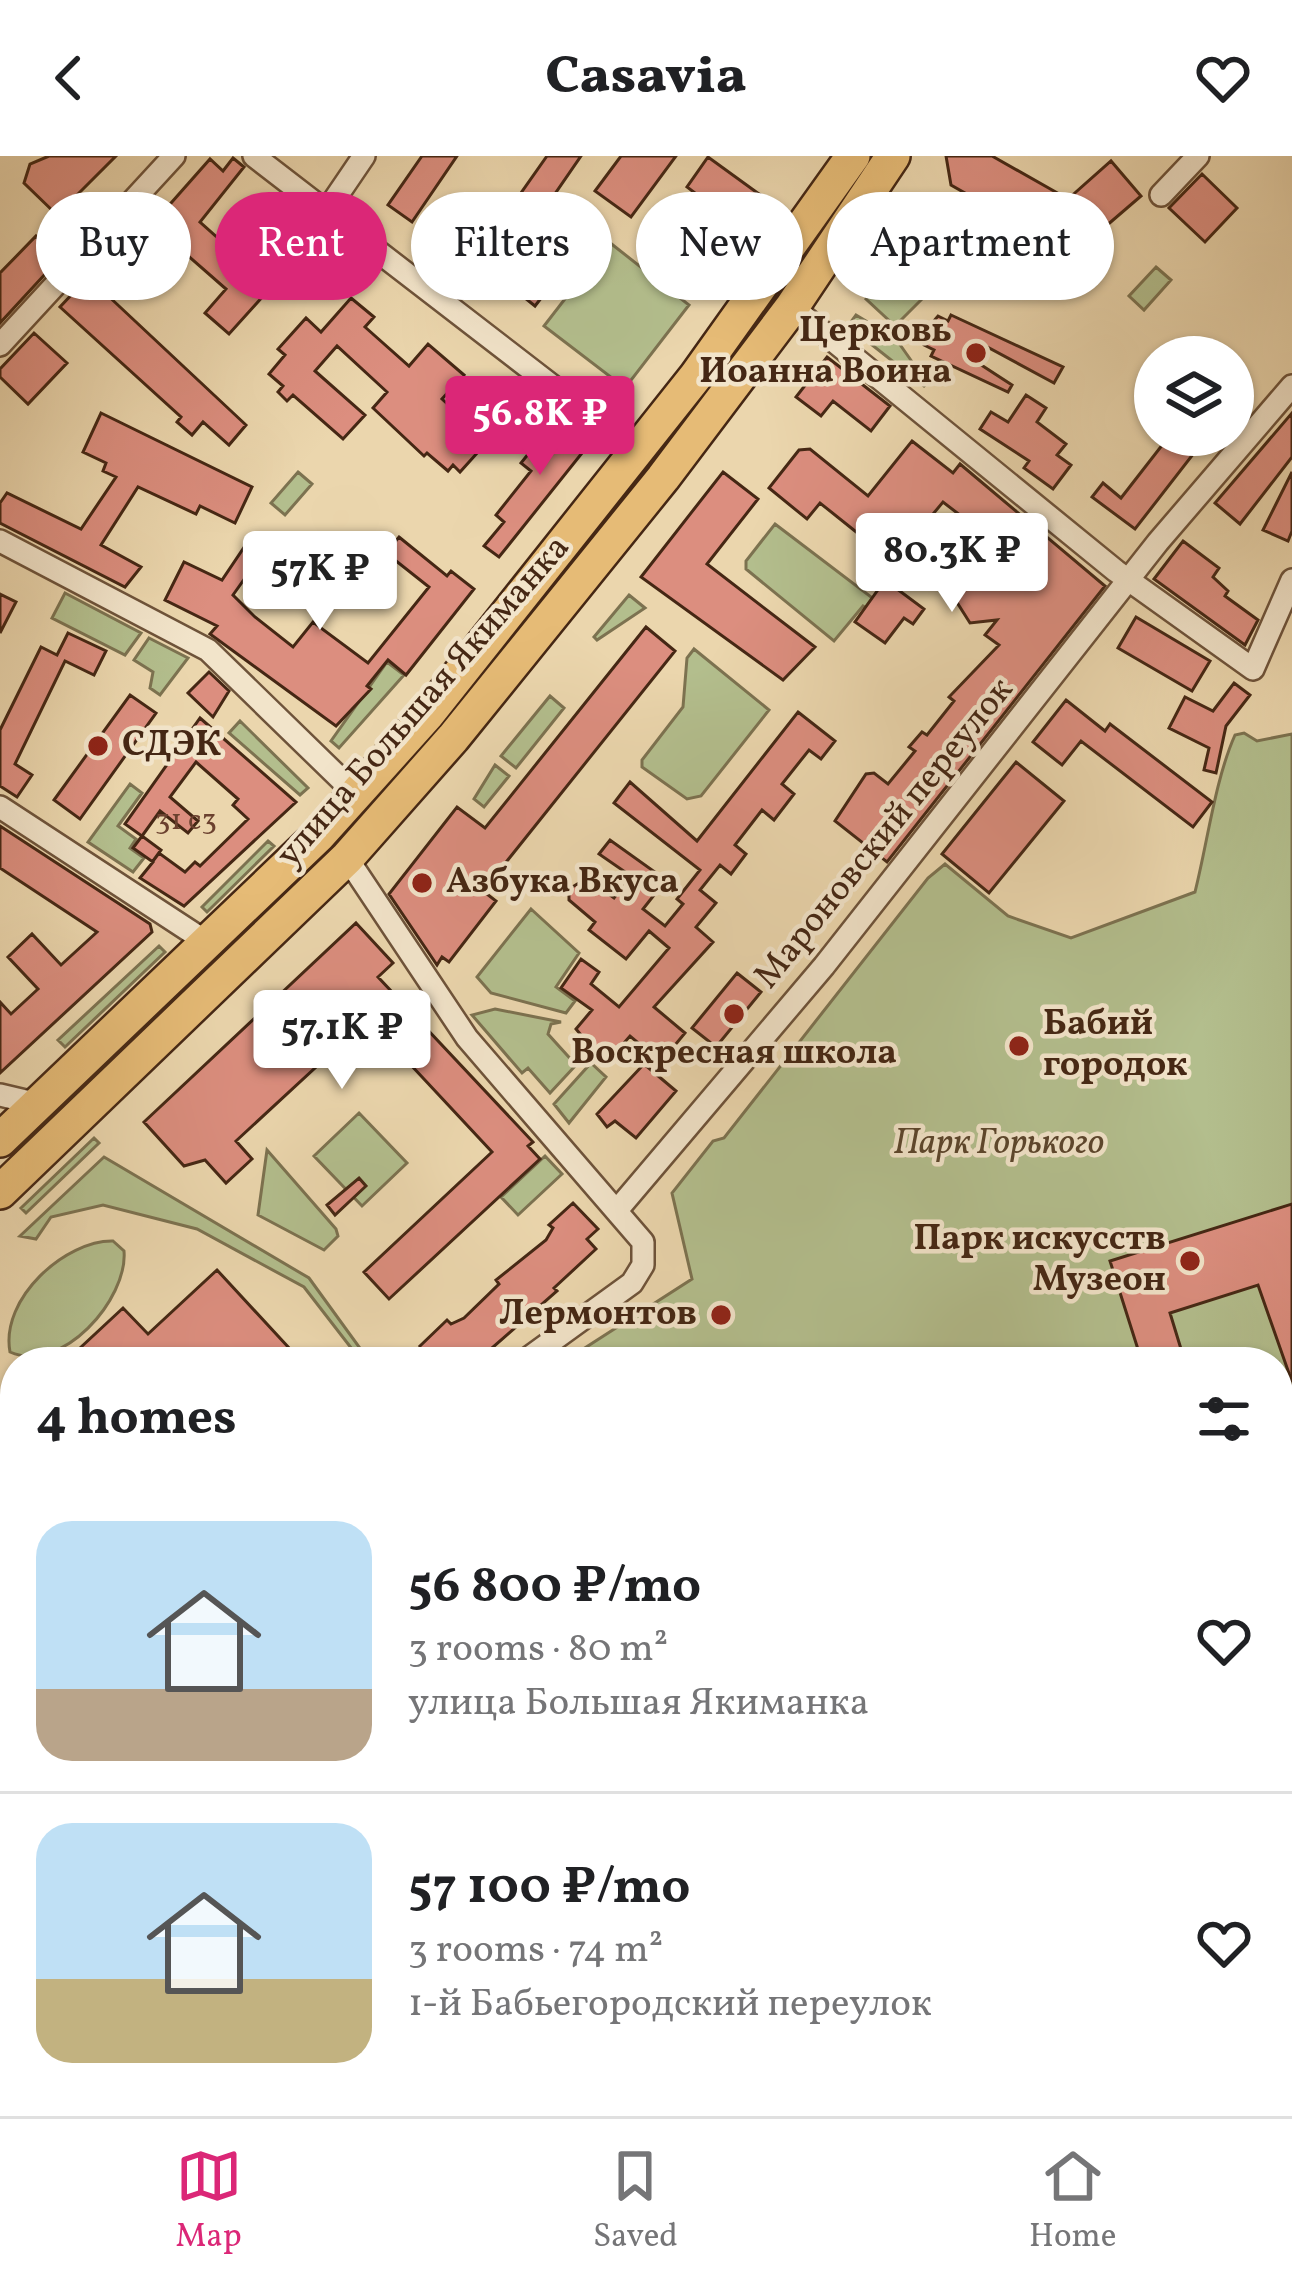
<!DOCTYPE html>
<html lang="en">
<head>
<meta charset="utf-8">
<style>
  body { margin:0; font-family:Vollkorn,serif; background:#f2f2f2; color:#202124; height:100vh; display:flex; flex-direction:column; font-size:45px; white-space:nowrap }
  * { box-sizing:border-box; margin:0 }
  p { font-size:39px; color:#757577 }
  .icon { flex:none; width:66px; height:66px; fill:none; stroke:currentColor; stroke-width:2; stroke-linecap:round; stroke-linejoin:round }
  .map { position:relative; flex:1; overflow:hidden }
  .panel { position:absolute; left:0px; top:1191px; width:1293px; height:771px; display:flex; flex-direction:column; background:#fff; border-radius:48px 48px 0 0; box-shadow:0 3px 9px #0004 }
  .panel>* { flex:none }
  .top-card { position:absolute; left:36px; top:36px; width:1221px; height:108px; display:flex; gap:24px }
  .buttons { position:absolute; left:1134px; top:180px; display:grid; gap:24px }
  .buttons a { display:grid; place-items:center; width:120px; height:120px; border-radius:50%; background:#fff; box-shadow:0 3px 9px #0004; font-size:60px }
  .price { position:absolute; translate:-50% -102px; padding:0 27px; border-radius:12px; background:#fff; color:#222; font-size:39px; line-height:78px; filter:drop-shadow(0 3px 6px #0008) }
  .price::after { content:''; position:absolute; left:50%; top:72px; width:36px; height:27px; margin-left:-18px; background:inherit; clip-path:polygon(0 0,100% 0,50% 100%) }
  .price.on { background:#db2777; color:#fff }
  ul { padding:0; list-style:none }
  li { display:flex; align-items:center; gap:36px; height:300px; padding:0 36px }
  li+li { border-top:3px solid #e0e0e0 }
  li span { display:grid; place-items:center; flex:none; width:336px; height:240px; border-radius:36px; color:#555 }
  li>.icon { margin-inline-start:auto }
  span .icon { width:144px; height:144px; fill:#fffc; stroke-width:1 }
  li b { font-size:51px }
  h2 { display:flex; justify-content:space-between; align-items:center; height:144px; padding:0 36px; font-size:51px }
  .pill { padding:0 42px; border-radius:54px; background:#fff; box-shadow:0 3px 9px #0004; font-size:42px; line-height:108px }
  .pill.on { background:#db2777; color:#fff }
  header { display:flex; justify-content:space-between; align-items:center; height:156px; padding:0 36px; background:#fff; font-size:54px; font-weight:800 }
  .tab-bar { display:flex; justify-content:space-around; align-items:center; height:168px; border-top:3px solid #e0e0e0; background:#fff; font-size:33px; color:#757577 }
  .tab-bar a { display:grid; justify-items:center; gap:6px }
  .tab-bar .on { color:#db2777 }
  .map>svg:first-child { display:block }
</style>
</head>
<body>
<header><svg class="icon" aria-label="back" viewBox="0 0 24 24"><path d="M15 5l-7 7 7 7"/></svg>Casavia<svg class="icon" aria-label="heart" viewBox="0 0 24 24"><path d="M12 20l-8-8c-3-5 5-10 8-4 3-6 11-1 8 4z"/></svg></header>
<div class="map">
<svg width="1292" height="1960" viewBox="0 0 1292 1960">
  <rect width="100%" height="100%" fill="#ebd6ad"/>
  <filter id="stains"><feTurbulence type="fractalNoise" baseFrequency=".00167" numOctaves="4"/><feColorMatrix values="0 0 0 0 .2 0 0 0 0 .09 0 0 0 0 .02 0 0 0 .5 -.17"/></filter>
  <radialGradient id="worn" r=".72"><stop offset=".6" stop-color="#630" stop-opacity="0"/><stop offset="1" stop-color="#630" stop-opacity=".3"/></radialGradient>
  <!-- green -->
  <path fill="#b3be8d" stroke="#7c7250" stroke-width="3" d="M609,86L689,149L625,232L544,170Z
    M906,87L965,126L923,142L895,170L866,143Z
    M1156,111L1171,124L1144,154L1129,140Z
    M856,159L896,183L927,227L924,230L848,170Z
    M298,316L312,328L285,359L271,347Z
    M775,368L883,450L877,459L863,450L834,485L746,413V405Z
    M329,386L349,403L324,431L305,414Z
    M65,437L141,477L125,499L52,462Z
    M629,439L645,452L597,484L594,481Z
    M149,482L188,502L160,539L150,532L153,516L134,504Z
    M694,493L769,554L701,640L687,643L642,611V604L683,551L687,502Z
    M387,506L404,519L339,592L331,585Z
    M550,540L564,552L516,612L501,600Z
    M240,565L308,632L300,639L229,577Z
    M1244,577L1257,585L1292,578V1399L1278,1404V1206H563L692,1123L672,1037L713,985L724,982L928,722L945,708L1008,760L1071,782L1195,736C1208,684 1215,624 1235,579Z
    M495,609L509,620L484,651L474,643Z
    M130,628L142,637L118,670L136,683L130,692L144,702L133,716L88,686Z
    M268,685L274,690L207,756L202,751Z
    M531,753L579,797L556,831L575,845L566,857L491,837L477,821Z
    M159,790L165,796L65,891L58,884Z
    M495,853L561,866L551,868L548,878L576,909L550,937L528,912L522,917L472,859Z
    M591,907L606,921L569,967L554,948Z
    M359,957L407,1007L362,1050L314,1000Z
    M94,982L99,987L26,1057L21,1052Z
    M267,994L336,1073L338,1080L324,1094L258,1059Z
    M545,1000L562,1018L518,1059L501,1041Z
    M104,1001L309,1122L370,1206H362L304,1131L197,1073L103,1049L51,1061L36,1083L20,1080Z
    M113,1085L124,1095C128,1143 62,1219 10,1196C0,1142 66,1084 113,1085Z"/>
  <!-- water -->
  <path fill="#99b9a7" stroke="#777f6c" stroke-width="3" d="M1292,1521V1923L1278,1927V1526Z
    M17,1947H271L249,1960H0Z
    M557,1947H1196L1153,1960H560Z"/>
  <g fill="none" stroke-linecap="round" stroke-linejoin="round">
    <!-- ferry -->
    <path stroke="#5a4c39" stroke-width="3" stroke-dasharray="15 12" stroke-linecap="butt" d="M1278,1660L1292,1656
      M1278,1737L1292,1733
      M770,1960L779,1947
      M845,1960L854,1947"/>
  </g>
  <!-- building -->
  <path fill="#dc8e7f" stroke="#452714" stroke-width="3" fill-rule="evenodd" d="M49,0H116L57,59L24,27L30,8Z
    M422,0H457L412,66L388,49Z
    M547,0H581L497,122L473,105Z
    M621,0H676L631,61L595,35Z
    M946,0H992L1068,43L1111,5L1141,40L1077,95L1053,77L1044,82L951,29Z
    M708,1L766,43L712,120L704,115L694,129L682,121L692,107L669,91L656,94L655,82L672,58L686,67L703,43L687,31Z
    M233,2L244,11L200,66L237,99L256,78L291,109L229,178L205,157L226,133L178,91L147,126L118,107L210,3L223,15Z
    M1202,18L1237,52L1205,86L1169,52Z
    M566,79L581,90L535,150L520,138Z
    M36,80L59,103L0,167V117Z
    M88,121L246,269L229,289L203,266L192,279L177,266L181,261L60,151Z
    M351,142L374,161L365,171L409,210L428,188L464,219L442,243L465,264H473L474,273L488,285L460,316L453,309L448,315L427,297L424,300L373,252L387,236L337,190L315,215L365,259L343,283L293,239L287,245L278,236L283,230L269,218L285,199L278,193L306,162L321,176Z
    M951,159L1063,211L1054,227L978,186L969,201L1012,229L1008,236L931,200L934,194L924,189L927,173L938,160L948,165Z
    M34,177L67,207L28,248L0,221V213Z
    M827,201L890,250L871,275L833,245L821,260L796,241Z
    M1026,239L1046,252L1037,266L1066,288L1057,299L1071,309L1053,333L1024,312L1029,305L980,273L991,256L1008,266Z
    M101,257L252,331L235,367L200,350L196,358L138,331L101,389L141,411L125,431L0,367V347L7,337L81,373L116,321L103,315L106,307L83,296Z
    M561,257L594,282L499,401L484,390L504,366L496,359L531,315L521,307Z
    M1292,257V301L1240,368L1215,347Z
    M1170,279H1208L1135,373L1092,341L1103,327L1121,342Z
    M912,285L953,317L960,308L1105,430L887,706L835,665L866,618L874,617L888,628L915,595L909,591L922,576L927,579L954,545L949,541L999,489L985,479L997,464L970,467L953,440L986,400L955,375L965,363L943,346L900,398L876,379L870,387L820,347L807,363L769,332L799,294L810,293L868,340Z
    M723,316L758,343L707,408L815,491L783,524L641,421Z
    M1292,316V375L1288,385L1263,374Z
    M399,381L447,420L451,415L474,433L406,519L388,504L367,530L371,533L336,570L210,478L217,470L165,444L184,406L222,424L245,390L260,401L233,439L255,461L293,491L313,466L368,507L429,431L386,397Z
    M1183,385L1219,412L1213,421L1228,435L1225,440L1258,464L1245,489L1154,423Z
    M885,424L924,453L913,468L904,462L885,487L855,466Z
    M0,438L16,446L0,477Z
    M1136,461L1210,505L1192,535L1118,492Z
    M646,471L675,495L483,735L496,745L449,806L442,801L437,809L389,738L457,651L485,672Z
    M68,477L106,495L94,519L65,505L15,608L32,619L17,641L0,630V574L41,491L57,499Z
    M209,516L229,535L213,561L188,537Z
    M1234,527L1250,539L1226,570L1216,617L1204,614L1209,592L1169,572L1185,541L1213,555Z
    M130,539L156,557L80,663L54,644Z
    M1066,544L1105,575L1110,568L1212,646L1193,671L1081,585L1062,609L1033,586Z
    M798,556L835,585L821,603L809,594L782,628L794,638L774,664L762,654L735,689L746,698L731,718L720,709L700,734L716,747L696,771L713,786L654,851L685,877L661,906L630,880L610,903L599,894L596,897L576,873L592,854L561,832L581,803L599,816L591,828L619,851L669,792L649,775L626,803L589,774L595,766L569,744V733L587,722L614,742L631,720L599,698L610,684L666,724L643,753L665,770L683,748L677,743L700,714L614,647L630,626L697,685Z
    M200,562L296,646L184,750L140,722L153,706L133,692L142,680L125,668ZM196,606L238,643L233,649L248,663L200,710L195,706L185,716L159,697L153,705L161,694L142,680L160,655L188,677L198,665L170,641Z
    M1016,606L1064,645L989,737L942,698Z
    M0,670L150,768L152,776L0,917V846L11,858L38,833L8,801L32,778L61,809L97,776L0,712Z
    M356,767L393,807L378,821L533,986L528,990L540,1003L389,1143L364,1116L492,996L368,863L236,985L252,1003L226,1027L205,1004L184,1010L144,966Z
    M737,817L761,836L716,891L692,872Z
    M644,908L676,935L636,982L615,965L607,971L597,958Z
    M359,1022L366,1030L335,1059L327,1049Z
    M573,1047L598,1073L587,1083L596,1093L554,1132L557,1135L476,1206H435L420,1190L447,1164L451,1168L464,1162L499,1128L496,1124L546,1084L553,1072L549,1069Z
    M1292,1048V1226L1258,1129L1170,1157L1185,1206H1142L1110,1105Z
    M217,1114L302,1206H65L123,1152L148,1178Z
    M1292,1237V1296L1278,1300V1242Z
    M0,1385L15,1410V1496L0,1514Z
    M15,1564V1616L10,1619L15,1627V1691L7,1697L15,1708V1743L0,1721V1574Z
    M15,1757V1896L0,1873V1768Z
    M402,1947H443L430,1960H415Z
    M470,1947H522L509,1960H484Z"/>
  <g fill="none" stroke-linecap="round" stroke-linejoin="round">
    <defs>
      <path id="street" d="M254,0L638,296
        M1161,39L1198,0
        M326,56L364,0
        M792,151L1116,415L1253,513L1292,424
        M0,189L174,0
        M0,385L208,494L357,639
        M0,651L208,787
        M347,702L467,882L643,1086V1109L632,1127L523,1206
        M0,939L38,948
        M618,1053L824,810L1158,386L1292,230
        M0,1332L15,1357
        M1278,1516L1292,1510
        M0,1549L15,1542
        M0,1904L13,1926"/>
      <path id="secondary" d="M1237,1960L1292,1946"/>
      <path id="primary" d="M0,984L319,679L427,559L696,220L853,0
        M0,1036L347,702L453,582L663,322L792,151L893,0"/>
    </defs>
    <!-- street casing -->
    <use href="#street" stroke="#6e533a" stroke-width="26"/>
    <!-- secondary casing -->
    <use href="#secondary" stroke="#452714" stroke-width="32"/>
    <!-- primary casing -->
    <use href="#primary" stroke="#452714" stroke-width="38"/>
    <!-- street -->
    <use href="#street" stroke="#f2e4ca" stroke-width="21"/>
    <!-- secondary -->
    <use href="#secondary" stroke="#f2e4ca" stroke-width="27"/>
    <!-- primary -->
    <use href="#primary" stroke="#e6bb76" stroke-width="33"/>
  </g>
  <!-- markers -->
  <g fill="#8f2418" stroke="#f2e4ca" stroke-width="4.5">
    <circle cx="976" cy="197" r="12"/>
    <circle cx="98" cy="590" r="12"/>
    <circle cx="422" cy="727" r="12"/>
    <circle cx="734" cy="858" r="12"/>
    <circle cx="1019" cy="890" r="12"/>
    <circle cx="1190" cy="1105" r="12"/>
    <circle cx="721" cy="1159" r="12"/>
  </g>
  <g text-anchor="middle" dominant-baseline="central" stroke-width="9" stroke-linejoin="round" paint-order="stroke">
    <!-- number labels -->
    <g font-size="30" fill="#6b412f">
      <text x="186" y="665">31 с3</text>
    </g>
    <!-- poi labels -->
    <g font-size="36" font-weight="bold" fill="#452714" stroke="#f2e4ca" text-anchor="end">
      <text x="952" y="176">Церковь<tspan x="952" dy="41">Иоанна Воина</tspan></text>
      <text x="122" y="590" text-anchor="start">СДЭК</text>
      <text x="446" y="727" text-anchor="start">Азбука Вкуса</text>
      <text x="1043" y="869" text-anchor="start">Бабий<tspan x="1043" dy="41">городок</tspan></text>
      <text x="734" y="898" text-anchor="middle">Воскресная школа</text>
      <text x="1166" y="1084">Парк искусств<tspan x="1166" dy="41">Музеон</tspan></text>
      <text x="697" y="1159">Лермонтов</text>
    </g>
    <!-- street labels -->
    <g font-size="36" fill="#452714" stroke="#f2e4ca">
      <text transform="translate(424 546) rotate(-49)">улица Большая Якиманка</text>
      <text transform="translate(885 678) rotate(-51)">Мароновский переулок</text>
    </g>
    <!-- park labels -->
    <g font-size="36" font-style="italic" fill="#5b452c" stroke="#f2e4ca">
      <text x="999" y="988">Парк Горького</text>
    </g>
  </g>
  <rect width="100%" height="100%" filter="url(#stains)"/>
  <rect width="100%" height="100%" fill="url(#worn)"/>
</svg>
<div class="buttons">
<a><svg class="icon" aria-label="layers" viewBox="0 0 24 24"><path d="M12 4l9 5-9 5-9-5zM3 14l9 5 9-5"/></svg></a>
</div>
<b class="price on" style="left:540px;top:322px">56.8K ₽</b>
<b class="price" style="left:952px;top:459px">80.3K ₽</b>
<b class="price" style="left:320px;top:477px">57K ₽</b>
<b class="price" style="left:342px;top:936px">57.1K ₽</b>
<div class="top-card">
<a class="pill">Buy</a>
<a class="pill on">Rent</a>
<a class="pill">Filters</a>
<a class="pill">New</a>
<a class="pill">Apartment</a>
</div>
<section class="panel">
<h2>4 homes<svg class="icon" aria-label="filters" viewBox="0 0 24 24"><path d="M4 7h16M4 17h16"/><circle cx="9" cy="7" r="2"/><circle cx="15" cy="17" r="2"/></svg></h2>
<ul>
<li><span style="background:linear-gradient(#bfe0f5 70%,#b9a48a 0)"><svg class="icon" aria-label="home" viewBox="0 0 24 24"><path d="M3 11l9-7 9 7M6 9v11h12V9"/></svg></span><div><b>56 800 ₽/mo</b><p>3 rooms · 80 m²</p><p>улица Большая Якиманка</p></div><svg class="icon" aria-label="heart" viewBox="0 0 24 24"><path d="M12 20l-8-8c-3-5 5-10 8-4 3-6 11-1 8 4z"/></svg></li>
<li><span style="background:linear-gradient(#bfe0f5 65%,#c2b280 0)"><svg class="icon" aria-label="home" viewBox="0 0 24 24"><path d="M3 11l9-7 9 7M6 9v11h12V9"/></svg></span><div><b>57 100 ₽/mo</b><p>3 rooms · 74 m²</p><p>1-й Бабьегородский переулок</p></div><svg class="icon" aria-label="heart" viewBox="0 0 24 24"><path d="M12 20l-8-8c-3-5 5-10 8-4 3-6 11-1 8 4z"/></svg></li>
</ul>
</section>
</div>
<nav class="tab-bar">
<a class="on"><svg class="icon" aria-label="map" viewBox="0 0 24 24"><path d="M3 6l6-2 6 2 6-2v14l-6 2-6-2-6 2zM9 4v14M15 6v14"/></svg>Map</a>
<a><svg class="icon" aria-label="saved" viewBox="0 0 24 24"><path d="M7 4h10v16l-5-4-5 4z"/></svg>Saved</a>
<a><svg class="icon" aria-label="home" viewBox="0 0 24 24"><path d="M3 11l9-7 9 7M6 9v11h12V9"/></svg>Home</a>
</nav>
</body>
</html>
